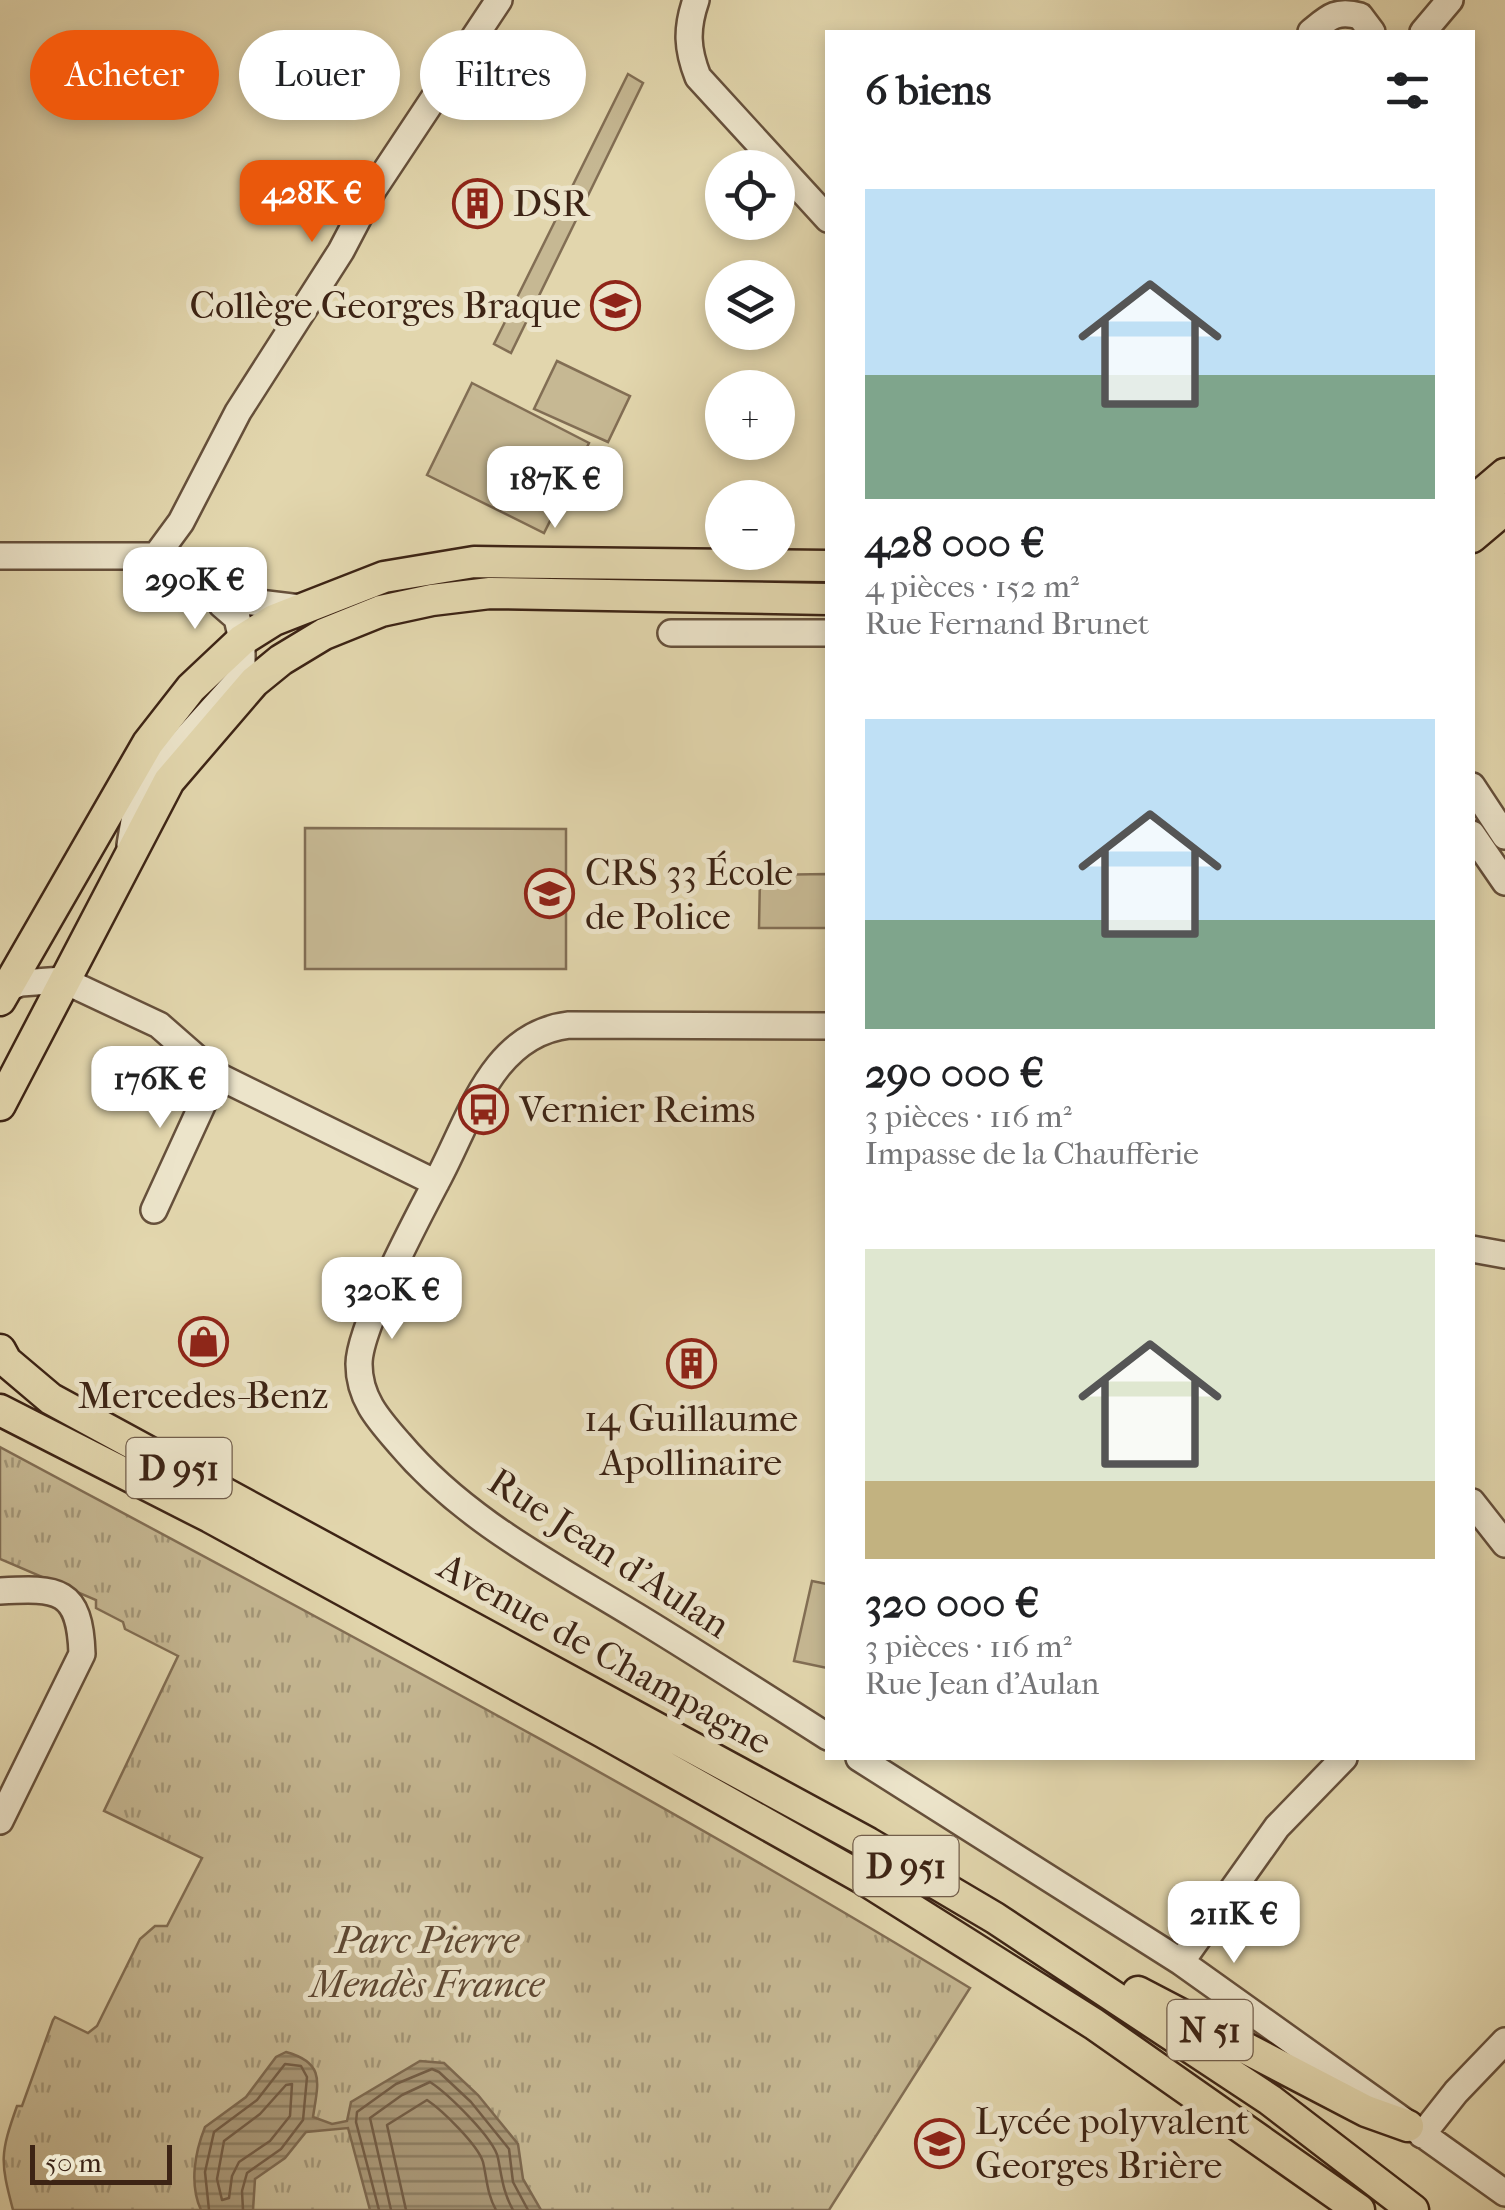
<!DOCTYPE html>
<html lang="fr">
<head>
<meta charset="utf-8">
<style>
  body { margin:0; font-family:"IM FELL French Canon",serif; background:#f6f6f6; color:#202124; height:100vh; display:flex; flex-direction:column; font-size:38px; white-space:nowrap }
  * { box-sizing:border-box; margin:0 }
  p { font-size:32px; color:#757577 }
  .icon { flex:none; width:55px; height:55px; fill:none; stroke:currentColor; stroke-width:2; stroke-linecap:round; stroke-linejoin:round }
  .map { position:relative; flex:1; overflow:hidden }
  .details { position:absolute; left:825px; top:30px; width:650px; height:1730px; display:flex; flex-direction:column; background:#fff; border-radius:0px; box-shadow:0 5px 15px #0003 }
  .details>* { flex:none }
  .top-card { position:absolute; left:30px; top:30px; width:645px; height:90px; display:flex; gap:20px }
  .buttons { position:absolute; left:705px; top:150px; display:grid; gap:20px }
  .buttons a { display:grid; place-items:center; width:90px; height:90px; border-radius:50%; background:#fff; box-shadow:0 5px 15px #0003; font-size:50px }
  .scale { position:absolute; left:30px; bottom:25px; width:142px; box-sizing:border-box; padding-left:10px; border:5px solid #3d2415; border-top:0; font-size:28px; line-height:35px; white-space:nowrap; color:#3d2415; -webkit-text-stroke:8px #ece4ca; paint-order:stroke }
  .price { position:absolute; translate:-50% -85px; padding:0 22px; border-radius:20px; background:#fff; color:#222; font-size:32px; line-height:65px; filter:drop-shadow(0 2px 5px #0008) }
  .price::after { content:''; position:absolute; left:50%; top:60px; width:30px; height:22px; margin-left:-15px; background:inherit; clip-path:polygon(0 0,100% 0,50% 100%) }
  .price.selected { background:#ea580c; color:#fff }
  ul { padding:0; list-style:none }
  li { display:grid; align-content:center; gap:20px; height:530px; padding:0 40px }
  li span { display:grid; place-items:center; height:310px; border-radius:0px; color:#555 }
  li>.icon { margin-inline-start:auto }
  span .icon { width:180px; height:180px; fill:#fffc; stroke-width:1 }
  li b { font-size:42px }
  h2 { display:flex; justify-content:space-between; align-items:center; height:120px; padding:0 40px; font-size:42px }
  .pill { padding:0 35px; border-radius:45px; background:#fff; box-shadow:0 5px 15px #0003; font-size:35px; line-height:90px }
  .pill.selected { background:#ea580c; color:#fff }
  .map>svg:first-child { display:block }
</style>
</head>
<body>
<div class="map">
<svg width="1505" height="2210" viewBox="0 0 1505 2210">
  <defs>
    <pattern id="park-tufts" width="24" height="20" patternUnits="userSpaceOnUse" patternTransform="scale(2.5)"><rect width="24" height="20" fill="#c6b893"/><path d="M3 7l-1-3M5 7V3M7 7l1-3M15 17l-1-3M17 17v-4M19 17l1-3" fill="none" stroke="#a29577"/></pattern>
    <pattern id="water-rules" width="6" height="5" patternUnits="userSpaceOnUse" patternTransform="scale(2.5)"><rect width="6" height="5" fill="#aa9979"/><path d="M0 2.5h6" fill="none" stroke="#8c7d62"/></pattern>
  </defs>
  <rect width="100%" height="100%" fill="#e2d6ad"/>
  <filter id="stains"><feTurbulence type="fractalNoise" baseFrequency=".002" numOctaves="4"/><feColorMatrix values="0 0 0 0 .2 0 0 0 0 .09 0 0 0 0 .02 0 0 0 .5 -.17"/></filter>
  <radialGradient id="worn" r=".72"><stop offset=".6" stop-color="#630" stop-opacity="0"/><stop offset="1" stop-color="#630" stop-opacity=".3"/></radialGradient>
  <!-- grass -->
  <path fill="#c6b893" stroke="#826e54" stroke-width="2.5" d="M628,74L643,83L511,353L494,344Z
    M557,361L630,396L608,442L534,409Z
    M472,383L589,443L544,533L427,475Z
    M305,828L566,829V969H305Z
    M827,874V928H759L760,875Z
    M812,1581L827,1584V1668L794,1661Z"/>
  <!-- park -->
  <path fill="url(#park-tufts)" stroke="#826e54" stroke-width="2.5" d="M0,1447C326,1622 654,1795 970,1988L829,2210H13C0,2161 0,2154 17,2106H22L53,2020L55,2017L88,2033L97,2026L140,1939L155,1926H167L202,1858L104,1811L178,1656L125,1629L123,1622L96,1608V1600L0,1559Z"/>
  <!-- water -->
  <path fill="url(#water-rules)" stroke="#7e6a51" stroke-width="2.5" d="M286,2052C326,2063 318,2083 313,2117L332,2124L347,2121L351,2102L420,2061L444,2063L478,2095L518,2144L523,2179L541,2210H370L348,2128L306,2132L285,2158L255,2179L253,2210H201C189,2184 195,2152 205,2127L246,2097L276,2057Z"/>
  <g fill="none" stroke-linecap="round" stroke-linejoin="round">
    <!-- shore -->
    <path stroke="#745e47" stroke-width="2.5" d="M292,2084L290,2116L270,2141L239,2162L232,2176L229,2198L222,2200L217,2179L224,2141L260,2114L286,2085Z
      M209,2210L205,2172L214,2132L257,2100L285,2064L301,2066L307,2077L303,2120L281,2149L247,2173L242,2191L243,2210
      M379,2210L356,2122L357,2112L396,2084L432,2069L439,2072L471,2102L509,2149L513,2182L528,2210
      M391,2210L370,2118L402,2095L430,2082C447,2093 494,2138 498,2158C502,2178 503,2192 513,2210
      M406,2210L387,2125L427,2100C442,2110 478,2145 483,2162C487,2179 487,2194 496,2210"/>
    <defs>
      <path id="minor" d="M696,0C686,29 687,49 698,77L828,219
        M1311,32C1328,18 1336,9 1360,16L1372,32
        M1423,32L1450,0
        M0,556H156L202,573L222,605L237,618L242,640V676L168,758L136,809L130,845
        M156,556L181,522L238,412L341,251L373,190L499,0
        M222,605L244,601L300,608
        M671,633H828
        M1472,786L1505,836
        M1472,834L1505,882
        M7,988L21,983L63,980L159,1025L216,1075L436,1183
        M828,1026L569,1025C492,1034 471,1117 439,1177C419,1215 359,1327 359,1364C359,1398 378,1419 399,1443C464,1520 551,1564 636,1616C700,1655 764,1696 828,1737
        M154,1210L216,1075
        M1472,1249L1505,1255
        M1472,1502L1505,1544
        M0,1591C58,1588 80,1588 82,1654L0,1821
        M859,1758L1181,1962L1505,2193
        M1181,1962L1277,1827L1344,1758
        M1422,2135L1456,2092L1505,2041"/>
      <path id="major" d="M1472,502L1505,474
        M1472,537L1505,509
        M0,1000L148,743L191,688L242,640L274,620L384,577L474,562L828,566
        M0,1105L169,781L254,682L281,660L324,634L381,611L432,600L490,593L828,599
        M0,1350L6,1361L51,1399L868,1843L995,1918L1270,2100L1413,2210
        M0,1410L210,1517L603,1732L864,1879L1094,2024L1359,2210
        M1138,1992L1366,2111L1408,2126"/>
    </defs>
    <!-- minor casing -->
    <use href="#minor" stroke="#66503b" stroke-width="30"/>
    <!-- major casing -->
    <use href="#major" stroke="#3d2415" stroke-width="35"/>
    <!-- minor -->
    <use href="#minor" stroke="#ece4ca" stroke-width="25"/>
    <!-- major -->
    <use href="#major" stroke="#e2d6ad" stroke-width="30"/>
  </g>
  <!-- icons -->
  <defs>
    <symbol id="building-ring" viewBox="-11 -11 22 22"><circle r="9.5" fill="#ece4ca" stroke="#8f2418" stroke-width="1.5"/><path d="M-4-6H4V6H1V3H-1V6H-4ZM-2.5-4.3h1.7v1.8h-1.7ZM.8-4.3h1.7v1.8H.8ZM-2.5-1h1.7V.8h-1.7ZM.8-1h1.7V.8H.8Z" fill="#8f2418"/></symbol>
    <symbol id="school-ring" viewBox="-11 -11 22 22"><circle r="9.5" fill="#ece4ca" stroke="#8f2418" stroke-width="1.5"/><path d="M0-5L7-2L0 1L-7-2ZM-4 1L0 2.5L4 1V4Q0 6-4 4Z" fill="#8f2418"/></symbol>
    <symbol id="bus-ring" viewBox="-11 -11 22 22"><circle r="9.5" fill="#ece4ca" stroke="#8f2418" stroke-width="1.5"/><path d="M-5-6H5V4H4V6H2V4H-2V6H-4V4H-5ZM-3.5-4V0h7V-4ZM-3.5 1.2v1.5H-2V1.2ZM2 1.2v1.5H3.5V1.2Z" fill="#8f2418"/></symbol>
    <symbol id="shop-ring" viewBox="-11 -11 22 22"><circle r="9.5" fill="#ece4ca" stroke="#8f2418" stroke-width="1.5"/><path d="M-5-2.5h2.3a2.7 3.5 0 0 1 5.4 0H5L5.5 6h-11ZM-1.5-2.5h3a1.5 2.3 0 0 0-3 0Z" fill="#8f2418"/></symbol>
  </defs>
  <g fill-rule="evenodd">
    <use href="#building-ring" x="450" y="176" width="55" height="55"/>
    <use href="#school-ring" x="588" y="278" width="55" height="55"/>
    <use href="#school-ring" x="522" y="866" width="55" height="55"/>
    <use href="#bus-ring" x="456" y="1082" width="55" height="55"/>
    <use href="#shop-ring" x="176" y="1314" width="55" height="55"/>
    <use href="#building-ring" x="664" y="1336" width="55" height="55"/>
    <use href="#school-ring" x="912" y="2116" width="55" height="55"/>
  </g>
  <g text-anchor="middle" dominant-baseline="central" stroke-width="10" stroke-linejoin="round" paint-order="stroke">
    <!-- shield labels -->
    <g fill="#ece4ca" stroke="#725e4b" stroke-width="2.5">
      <rect x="126.5" y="1438" width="105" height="60" rx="8"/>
      <rect x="853.5" y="1836" width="105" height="60" rx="8"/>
      <rect x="1167.5" y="2000" width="85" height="60" rx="8"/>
    </g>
    <g font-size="35" font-weight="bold" fill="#3d2415">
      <text x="179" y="1468">D 951</text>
      <text x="906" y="1866">D 951</text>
      <text x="1210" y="2030">N 51</text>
    </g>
    <!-- poi labels -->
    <g font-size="38" fill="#3d2415" stroke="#ece4ca" text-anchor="start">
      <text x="513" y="203">DSR</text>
      <text x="581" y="305" text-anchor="end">Collège Georges Braque</text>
      <text x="585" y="872">CRS 33 École<tspan x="585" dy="44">de Police</tspan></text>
      <text x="519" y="1109">Vernier Reims</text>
      <text x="203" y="1395" text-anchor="middle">Mercedes-Benz</text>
      <text x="691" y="1418" text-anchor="middle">14 Guillaume<tspan x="691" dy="44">Apollinaire</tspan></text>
      <text x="975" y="2121">Lycée polyvalent<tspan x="975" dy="44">Georges Brière</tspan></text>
    </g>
    <!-- street labels -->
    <g font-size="38" fill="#3d2415" stroke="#ece4ca">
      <text transform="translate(609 1553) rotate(33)">Rue Jean d'Aulan</text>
      <text transform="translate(605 1654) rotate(29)">Avenue de Champagne</text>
    </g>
    <!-- park labels -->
    <g font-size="38" font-style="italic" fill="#5f4934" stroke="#ece4ca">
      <text x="427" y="1940">Parc Pierre<tspan x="427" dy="44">Mendès France</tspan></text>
    </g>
  </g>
  <rect width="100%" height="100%" filter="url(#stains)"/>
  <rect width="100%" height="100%" fill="url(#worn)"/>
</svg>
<div class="buttons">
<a><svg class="icon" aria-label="locate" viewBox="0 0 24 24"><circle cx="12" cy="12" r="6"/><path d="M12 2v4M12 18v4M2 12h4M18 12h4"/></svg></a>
<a><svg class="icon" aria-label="layers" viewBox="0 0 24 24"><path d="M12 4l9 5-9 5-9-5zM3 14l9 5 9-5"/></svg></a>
<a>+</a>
<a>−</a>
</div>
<div class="scale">50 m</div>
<b class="price selected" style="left:312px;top:245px">428K €</b>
<b class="price" style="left:555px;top:531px">187K €</b>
<b class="price" style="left:195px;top:632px">290K €</b>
<b class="price" style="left:160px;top:1131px">176K €</b>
<b class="price" style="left:392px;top:1342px">320K €</b>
<b class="price" style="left:1234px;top:1966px">211K €</b>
<div class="top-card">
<a class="pill selected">Acheter</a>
<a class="pill">Louer</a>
<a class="pill">Filtres</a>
</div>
<section class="details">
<h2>6 biens<svg class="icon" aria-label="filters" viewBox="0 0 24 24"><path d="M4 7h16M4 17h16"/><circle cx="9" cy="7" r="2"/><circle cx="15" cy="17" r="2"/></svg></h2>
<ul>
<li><span style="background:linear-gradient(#bfe0f5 60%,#7fa58c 0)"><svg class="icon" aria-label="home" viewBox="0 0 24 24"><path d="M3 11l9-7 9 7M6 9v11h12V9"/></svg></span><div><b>428 000 €</b><p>4 pièces · 152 m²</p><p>Rue Fernand Brunet</p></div></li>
<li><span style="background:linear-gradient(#bfe0f5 65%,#7fa58c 0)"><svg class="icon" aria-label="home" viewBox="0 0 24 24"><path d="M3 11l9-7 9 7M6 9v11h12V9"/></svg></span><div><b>290 000 €</b><p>3 pièces · 116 m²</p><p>Impasse de la Chaufferie</p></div></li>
<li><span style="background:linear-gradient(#dfe7d0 75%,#c2b280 0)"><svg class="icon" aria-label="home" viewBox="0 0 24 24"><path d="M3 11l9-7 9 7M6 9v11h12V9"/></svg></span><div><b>320 000 €</b><p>3 pièces · 116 m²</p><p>Rue Jean d'Aulan</p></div></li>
</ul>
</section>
</div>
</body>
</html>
